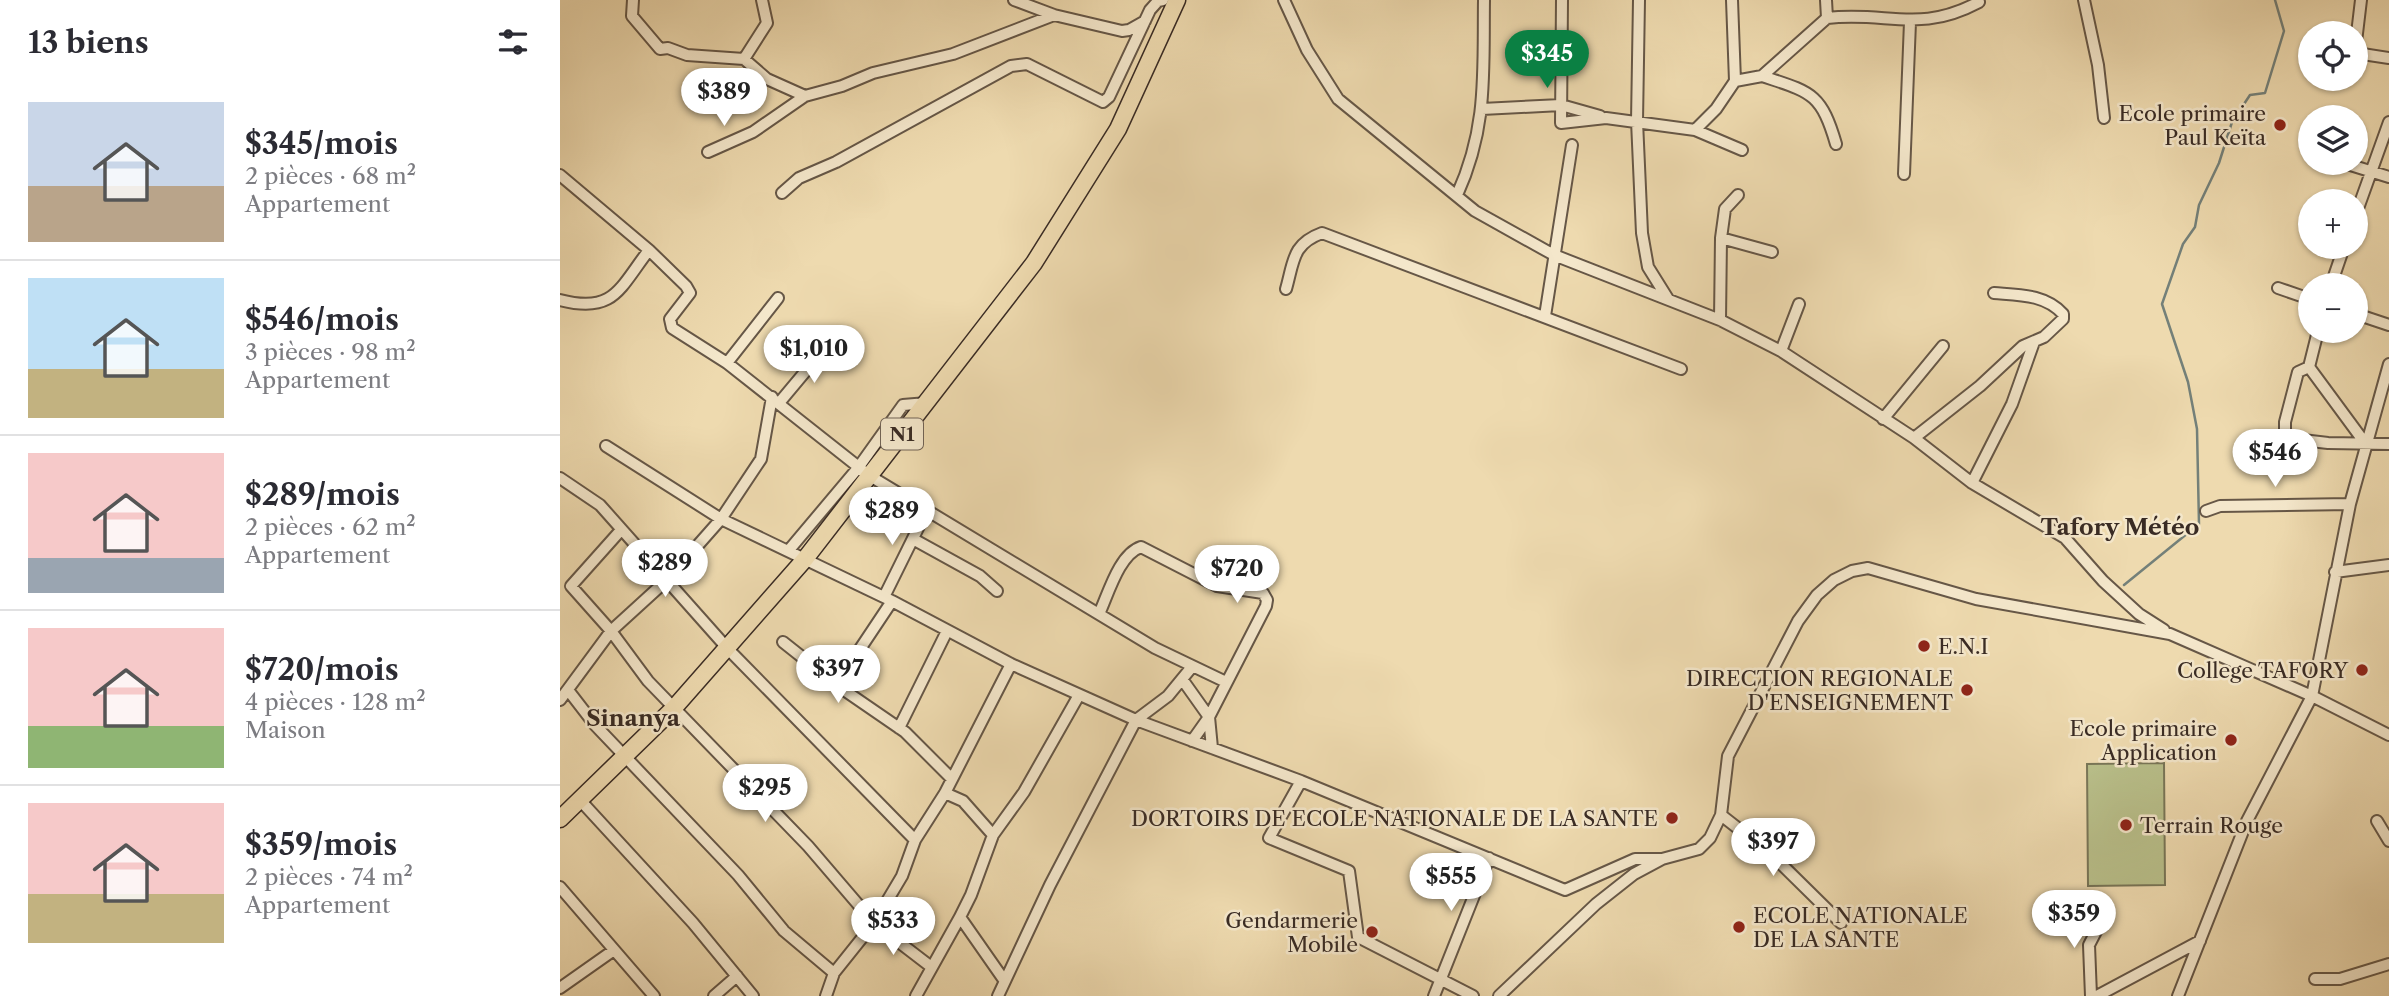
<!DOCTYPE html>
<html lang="fr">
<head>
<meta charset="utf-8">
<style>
  body { margin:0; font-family:"Libre Caslon Text",serif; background:#f2f2f3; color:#2b2b33; height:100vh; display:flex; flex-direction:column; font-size:26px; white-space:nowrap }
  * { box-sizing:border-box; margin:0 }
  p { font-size:23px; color:#7c7c81 }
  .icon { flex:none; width:38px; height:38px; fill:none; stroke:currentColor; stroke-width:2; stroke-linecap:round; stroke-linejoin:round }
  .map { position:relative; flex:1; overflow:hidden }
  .details { display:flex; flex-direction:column; background:#fff; width:560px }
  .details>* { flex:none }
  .fabs { position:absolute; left:1738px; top:21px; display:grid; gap:14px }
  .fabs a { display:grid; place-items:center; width:70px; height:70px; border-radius:50%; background:#fff; box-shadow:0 2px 5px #0004; font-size:35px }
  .price { position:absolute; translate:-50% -60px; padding:0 16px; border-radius:24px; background:#fff; color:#222; font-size:23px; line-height:46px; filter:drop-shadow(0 2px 4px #0008) }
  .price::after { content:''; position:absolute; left:50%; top:42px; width:21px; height:16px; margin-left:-10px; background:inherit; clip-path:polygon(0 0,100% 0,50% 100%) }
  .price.selected { background:#0b8043; color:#fff }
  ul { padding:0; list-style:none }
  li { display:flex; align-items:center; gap:21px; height:175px; padding:0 28px }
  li+li { border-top:2px solid #e1e1e2 }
  li span { display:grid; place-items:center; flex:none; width:196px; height:140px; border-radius:0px; color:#555 }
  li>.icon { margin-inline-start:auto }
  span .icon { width:84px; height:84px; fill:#fffc; stroke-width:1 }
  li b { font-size:30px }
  h2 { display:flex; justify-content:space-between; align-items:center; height:84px; padding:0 28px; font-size:30px }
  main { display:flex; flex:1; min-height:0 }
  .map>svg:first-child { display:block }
</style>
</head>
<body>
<main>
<section class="details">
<h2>13 biens<svg class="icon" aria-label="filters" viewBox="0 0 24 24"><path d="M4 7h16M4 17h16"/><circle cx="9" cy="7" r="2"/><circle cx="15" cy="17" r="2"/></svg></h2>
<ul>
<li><span style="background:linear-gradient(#c9d6e8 60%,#b9a48a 0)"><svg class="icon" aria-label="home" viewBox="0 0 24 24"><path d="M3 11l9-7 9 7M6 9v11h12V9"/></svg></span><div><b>$345/mois</b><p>2 pièces · 68 m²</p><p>Appartement</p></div></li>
<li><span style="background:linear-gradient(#bfe0f5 65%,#c2b280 0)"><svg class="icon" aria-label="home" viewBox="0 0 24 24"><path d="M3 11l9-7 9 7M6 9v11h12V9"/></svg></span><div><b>$546/mois</b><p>3 pièces · 98 m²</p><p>Appartement</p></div></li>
<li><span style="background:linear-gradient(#f6c9c9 75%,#9aa5b1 0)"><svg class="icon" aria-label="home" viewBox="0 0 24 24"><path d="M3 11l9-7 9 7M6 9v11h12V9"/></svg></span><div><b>$289/mois</b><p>2 pièces · 62 m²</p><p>Appartement</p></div></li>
<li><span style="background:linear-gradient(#f6c9c9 70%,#8fb573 0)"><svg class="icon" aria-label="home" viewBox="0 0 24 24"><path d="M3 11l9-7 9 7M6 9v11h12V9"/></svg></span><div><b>$720/mois</b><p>4 pièces · 128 m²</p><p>Maison</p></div></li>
<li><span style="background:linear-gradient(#f6c9c9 65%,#c2b280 0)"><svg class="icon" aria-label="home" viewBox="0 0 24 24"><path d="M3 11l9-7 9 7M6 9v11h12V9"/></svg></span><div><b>$359/mois</b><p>2 pièces · 74 m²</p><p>Appartement</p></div></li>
</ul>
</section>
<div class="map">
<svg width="1829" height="996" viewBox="0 0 1829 996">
  <rect width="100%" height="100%" fill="#eedaaf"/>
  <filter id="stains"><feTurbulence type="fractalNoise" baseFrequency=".00286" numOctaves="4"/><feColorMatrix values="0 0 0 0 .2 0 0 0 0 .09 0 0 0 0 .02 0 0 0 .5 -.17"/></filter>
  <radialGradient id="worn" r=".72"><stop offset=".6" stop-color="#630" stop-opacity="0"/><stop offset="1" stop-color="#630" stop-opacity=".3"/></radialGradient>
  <!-- green -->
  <path fill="#b9c08b" stroke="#797658" stroke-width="2" d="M1604,763L1605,885L1528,886L1527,764Z"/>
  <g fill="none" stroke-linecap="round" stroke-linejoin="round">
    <!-- stream -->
    <path stroke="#748079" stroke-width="2.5" d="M1564,585L1639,524L1637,429L1628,382L1602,304L1623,244L1635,227L1639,205L1659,163L1672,122L1690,95L1705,93L1724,31L1715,0"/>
    <defs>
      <path id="minor" d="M73,0L72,16L100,49L108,48L127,55L184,59L207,79L245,96
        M454,0L494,15L562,31L569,30L585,21
        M724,0L747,50L778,99L915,211L994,255L1160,320L1221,351L1354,438L1412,483L1505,538L1543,581L1579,614L1604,630
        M1002,0L1001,123L1046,118L1135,130L1156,109L1175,81L1202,76L1267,18L1266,0
        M1079,0L1077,121L1082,233L1088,267L1108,299
        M1172,0L1175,81
        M1524,0L1538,65L1544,118
        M1267,18C1328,11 1359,34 1419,2
        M1796,42L1801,0
        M1796,53L1829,58
        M184,59L207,23L202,0
        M1202,76C1250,92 1261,92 1276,144
        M922,109L1001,105L1040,116
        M1135,130L1182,150
        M148,152L193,132L245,96L282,86L313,73L393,54L494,15
        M1784,163L1829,177
        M1344,174L1350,22
        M0,175L89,250L126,286L130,293L110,319L112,328L167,363L310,476L595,648L666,682
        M222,193L239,178L276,162L451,66L467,64L543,102L549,97L590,10L598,1L603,0
        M897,195C928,127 923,73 924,0
        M1796,214L1829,122
        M1161,238L1212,252
        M1771,285L1784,247
        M1718,288L1750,299
        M726,289C734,261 732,244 762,233L1121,369
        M0,300C54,314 59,289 89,250
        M1796,314L1829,325
        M985,316L1012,145
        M1160,320L1161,238L1165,209L1178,195
        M1758,331L1749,367L1805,443
        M1221,351L1239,304
        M167,363L218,298
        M1749,367L1738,372L1725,422V438L1768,443L1829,444
        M219,403L265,348
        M1323,419L1383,346
        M1354,438L1420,386L1463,346L1484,337L1503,319V314C1485,294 1458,295 1434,293
        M46,446L161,519L332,601L451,664L576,720L741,781L1005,890L1075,859H1102
        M0,478L40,505L168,649L355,840
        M1412,483L1452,404L1474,342
        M1646,511L1660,506L1790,504
        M61,530L11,586L51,631L88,681L248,846L314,923L370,966
        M353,539L420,576L437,591
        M229,550L298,468L343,405L367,403
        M1775,572L1829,565
        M324,597L367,510
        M332,601L294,658L281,688L345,732L392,779
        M539,614C548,595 559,554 581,547L657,586L703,593L707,600L706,606L649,717L652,748
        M223,642L281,688
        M622,679L649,717L632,741
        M8,690L35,725L178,875L224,931L274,973
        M0,700L51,631L108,579L161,519L201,459L212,397
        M339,728L387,631
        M741,781L709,838L789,871L798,937L913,996
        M385,793L403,801L433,835
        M20,800L133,923L193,996
        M1161,815L1212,855L1281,923
        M1817,821L1829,841
        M0,887L94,996
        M400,917L411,895L433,835L464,792L519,695
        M1755,979H1780L1829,964
        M0,988L54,950
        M154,996L177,976
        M266,996L274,973L314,923L342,876L355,840L385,793L451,664
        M356,996L400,917L444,980
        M438,996L490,885L576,720L608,696L631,668
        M874,996L929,858
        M939,996L1036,904L1074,874L1102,859L1139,849L1150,838L1161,815L1168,756L1238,621L1257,595L1274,580L1292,571L1308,568L1416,599L1610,634L1752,696L1829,735
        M1531,996L1529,945L1544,916
        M1537,996L1640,941
        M1618,996L1687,821L1752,696L1790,504L1829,364"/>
      <path id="highway" d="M0,819L114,708L245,559L474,263L558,129L617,0"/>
    </defs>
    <!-- minor casing -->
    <use href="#minor" stroke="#665747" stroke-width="14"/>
    <!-- highway casing -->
    <use href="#highway" stroke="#392b24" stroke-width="19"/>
    <!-- minor -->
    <use href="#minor" stroke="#f4e7cb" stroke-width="10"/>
    <!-- highway -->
    <use href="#highway" stroke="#eedaaf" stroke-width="16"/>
  </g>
  <!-- markers -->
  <g fill="#8f2418" stroke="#f4e7cb" stroke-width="2.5">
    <circle cx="1720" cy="125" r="7"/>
    <circle cx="1364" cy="646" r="7"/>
    <circle cx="1802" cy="670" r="7"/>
    <circle cx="1407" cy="690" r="7"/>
    <circle cx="1671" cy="740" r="7"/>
    <circle cx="1112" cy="818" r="7"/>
    <circle cx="1566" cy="825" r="7"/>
    <circle cx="1179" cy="927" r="7"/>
    <circle cx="812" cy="932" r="7"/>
  </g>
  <g text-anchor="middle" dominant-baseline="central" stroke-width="5" stroke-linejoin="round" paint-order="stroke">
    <!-- shield labels -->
    <rect fill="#f4e7cb" stroke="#716356" stroke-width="2" x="321" y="418.5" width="42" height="31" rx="5"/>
    <g font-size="19" font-weight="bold" fill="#392b24">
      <text x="342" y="434">N1</text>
    </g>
    <!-- poi labels -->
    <g font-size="21" fill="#392b24" stroke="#f4e7cb" text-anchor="end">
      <text x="1706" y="113">Ecole primaire<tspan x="1706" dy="24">Paul Keïta</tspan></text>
      <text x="1378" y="646" text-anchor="start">E.N.I</text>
      <text x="1788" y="670">College TAFORY</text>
      <text x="1393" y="678">DIRECTION REGIONALE<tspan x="1393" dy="24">D'ENSEIGNEMENT</tspan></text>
      <text x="1657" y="728">Ecole primaire<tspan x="1657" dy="24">Application</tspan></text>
      <text x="1098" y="818">DORTOIRS DE ECOLE NATIONALE DE LA SANTE</text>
      <text x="1580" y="825" text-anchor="start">Terrain Rouge</text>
      <text x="1193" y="915" text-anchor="start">ECOLE NATIONALE<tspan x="1193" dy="24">DE LA SANTE</tspan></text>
      <text x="798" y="920">Gendarmerie<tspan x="798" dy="24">Mobile</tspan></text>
    </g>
    <!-- neighbourhood labels -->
    <g font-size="23" font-weight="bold" fill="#392b24" stroke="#f4e7cb">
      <text x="1560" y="527">Tafory Météo</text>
      <text x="73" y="718">Sinanya</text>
    </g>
  </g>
  <rect width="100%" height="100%" filter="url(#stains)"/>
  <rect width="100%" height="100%" fill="url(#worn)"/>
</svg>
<div class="fabs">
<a><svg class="icon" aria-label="locate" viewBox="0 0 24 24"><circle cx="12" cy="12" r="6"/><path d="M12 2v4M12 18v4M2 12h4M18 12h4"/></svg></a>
<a><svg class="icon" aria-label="layers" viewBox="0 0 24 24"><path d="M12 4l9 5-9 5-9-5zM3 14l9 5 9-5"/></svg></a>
<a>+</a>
<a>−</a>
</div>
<b class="price selected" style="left:987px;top:90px">$345</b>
<b class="price" style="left:164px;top:128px">$389</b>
<b class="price" style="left:254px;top:385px">$1,010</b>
<b class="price" style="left:1715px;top:489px">$546</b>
<b class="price" style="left:332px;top:547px">$289</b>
<b class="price" style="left:105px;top:599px">$289</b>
<b class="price" style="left:677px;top:605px">$720</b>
<b class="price" style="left:278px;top:705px">$397</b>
<b class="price" style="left:205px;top:824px">$295</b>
<b class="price" style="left:1213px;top:878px">$397</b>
<b class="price" style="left:891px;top:913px">$555</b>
<b class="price" style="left:1514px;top:950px">$359</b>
<b class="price" style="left:333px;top:957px">$533</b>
</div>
</main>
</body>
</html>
